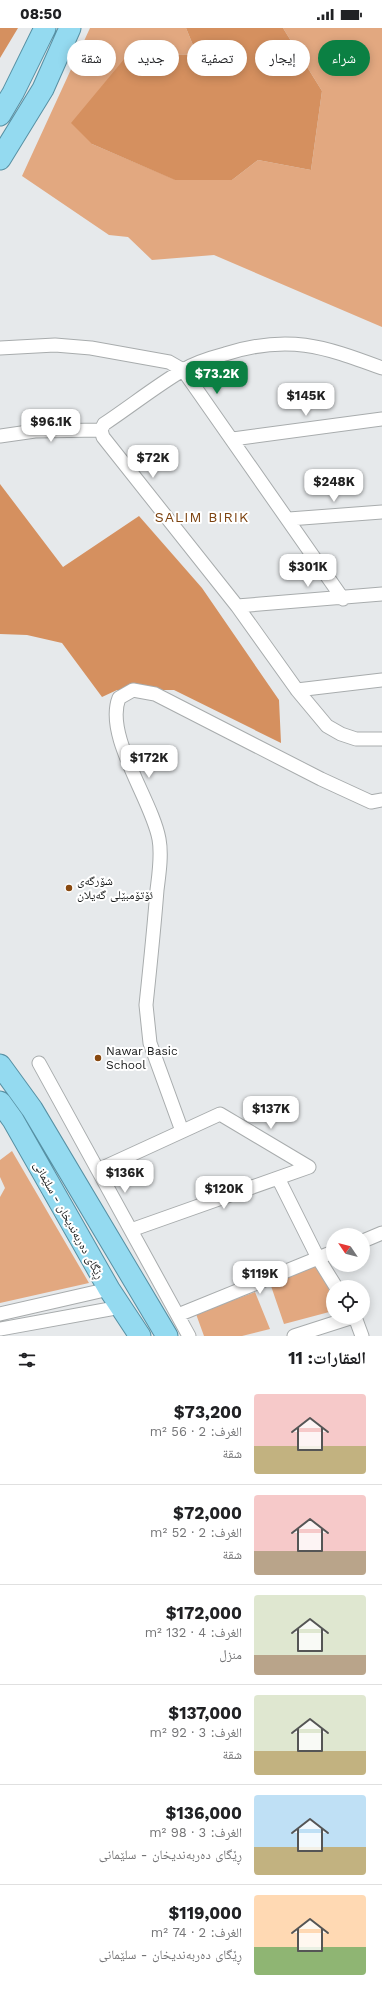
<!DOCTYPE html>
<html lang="ar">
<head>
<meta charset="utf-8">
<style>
  body { margin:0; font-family:"Work Sans","Noto Naskh Arabic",sans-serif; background:#f2f2f2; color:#202124; direction:rtl; height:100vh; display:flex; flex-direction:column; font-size:15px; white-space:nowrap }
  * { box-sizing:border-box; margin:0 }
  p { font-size:13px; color:#757577 }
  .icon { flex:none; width:22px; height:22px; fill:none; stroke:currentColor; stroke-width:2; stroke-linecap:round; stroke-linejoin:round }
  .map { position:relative; height:1308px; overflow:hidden; direction:ltr }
  .panel { display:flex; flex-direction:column; background:#fff; flex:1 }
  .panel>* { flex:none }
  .banner { position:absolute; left:12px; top:12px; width:358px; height:36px; direction:rtl; display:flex; gap:8px }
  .needle { width:26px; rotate:305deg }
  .fabs { position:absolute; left:326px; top:1200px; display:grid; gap:8px }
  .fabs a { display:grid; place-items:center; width:44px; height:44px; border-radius:50%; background:#fff; box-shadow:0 2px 10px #0003; font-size:20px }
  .price { position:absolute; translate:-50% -34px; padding:0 9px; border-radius:8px; background:#fff; color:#222; font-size:13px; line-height:26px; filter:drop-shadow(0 1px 2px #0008) }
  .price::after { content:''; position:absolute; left:50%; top:24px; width:12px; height:9px; margin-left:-6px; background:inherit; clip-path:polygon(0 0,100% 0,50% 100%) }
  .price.active { background:#0b8043; color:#fff }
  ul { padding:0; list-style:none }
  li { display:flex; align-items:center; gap:12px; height:100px; padding:0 16px }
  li+li { border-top:1px solid #e0e0e0 }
  li span { display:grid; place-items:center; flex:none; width:112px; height:80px; border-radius:4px; color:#555 }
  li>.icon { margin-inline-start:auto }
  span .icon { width:48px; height:48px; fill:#fffc; stroke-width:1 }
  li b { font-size:17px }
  h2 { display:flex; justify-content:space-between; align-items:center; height:48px; padding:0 16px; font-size:17px }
  .pill { padding:0 14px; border-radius:18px; background:#fff; box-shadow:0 2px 10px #0003; font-size:14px; line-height:36px }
  .pill.active { background:#0b8043; color:#fff }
  .status { display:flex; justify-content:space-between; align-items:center; height:28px; padding:0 20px; background:#fff; direction:ltr }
  .status svg { height:11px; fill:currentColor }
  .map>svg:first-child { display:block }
</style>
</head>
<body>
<div class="status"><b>08:50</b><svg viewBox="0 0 49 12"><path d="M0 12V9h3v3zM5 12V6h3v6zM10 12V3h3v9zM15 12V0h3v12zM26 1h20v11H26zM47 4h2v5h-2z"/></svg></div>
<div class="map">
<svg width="382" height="1308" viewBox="0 0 382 1308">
  <rect width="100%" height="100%" fill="#e6e9eb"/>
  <!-- green -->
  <path fill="#e2a880" d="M90,0H186L197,27L153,26L92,116L176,152H232L258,132L311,142L322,63L283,0H382V299L214,227L152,232L128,209L109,207L22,148Z
    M12,1123L89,1255L0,1275V1169L5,1160L0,1149V1132Z
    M319,1237L333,1272V1283L284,1296L270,1255Z
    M255,1264L270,1301L242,1308H204L196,1286Z"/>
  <!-- forest -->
  <path fill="#d5905f" d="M0,0H18L0,30Z
    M186,0H283L322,63L311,142L258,132L232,152H175L92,116L71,95L125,30L153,26L197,27Z
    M0,456L63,539L139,488L202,560L279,672L281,715L174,662H117L102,669L62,615L27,607L0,606Z"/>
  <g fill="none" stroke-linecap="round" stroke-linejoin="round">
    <defs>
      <path id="minor" d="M0,320L55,317L91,320L169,334L183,342L343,571
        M382,340C323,318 288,306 225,326C210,330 196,334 183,342C156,358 131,378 104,396L101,402L103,409L237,578L297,662L327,698L341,706L356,711H382
        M0,408L35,403L101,402
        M233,411L382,391
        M289,491L382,484
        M237,578L382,566
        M297,662L382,652
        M39,1035L189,1308
        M182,1103L150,1015L146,977C150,939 154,901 157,862C159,846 162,827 159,811C152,772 104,708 119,670L133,662L155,666L321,751L371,774L382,772
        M98,1142L220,1086L309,1139
        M278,1150L318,1230L336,1259
        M131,1202L309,1139
        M363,1213L382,1205
        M0,1286L109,1261
        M178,1287L333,1224
        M355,1289L362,1308
        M0,1301L121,1279
        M294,1308L353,1289"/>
      <path id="trunk" d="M0,87L13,65L45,0
        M0,131L43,61L70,0
        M0,1037L32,1081L167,1308
        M0,1074L13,1092L109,1261L140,1308"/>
    </defs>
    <!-- minor casing -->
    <use href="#minor" stroke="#a8acad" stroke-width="15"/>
    <!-- trunk casing -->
    <use href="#trunk" stroke="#5790a3" stroke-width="23"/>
    <!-- minor -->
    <use href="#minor" stroke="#fff" stroke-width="13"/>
    <!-- trunk -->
    <use href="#trunk" stroke="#94daf0" stroke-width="21"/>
  </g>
  <!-- markers -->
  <g fill="#884910" stroke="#fff" stroke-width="1.5">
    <circle cx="69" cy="860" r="4"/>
    <circle cx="98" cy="1030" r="4"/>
  </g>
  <g text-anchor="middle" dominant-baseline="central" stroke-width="4" stroke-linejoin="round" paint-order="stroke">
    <!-- poi labels -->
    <g font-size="12" fill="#171919" stroke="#fff" text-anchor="start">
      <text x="77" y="853">شۆرگه‌ى<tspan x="77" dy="14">ئۆتۆمبێلى گه‌یلان</tspan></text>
      <text x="106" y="1023">Nawar Basic<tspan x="106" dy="14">School</tspan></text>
    </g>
    <!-- street labels -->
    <g font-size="12" fill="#171919" stroke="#fff">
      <text transform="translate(69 1192) rotate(61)">ڕێگای دەربەندیخان - سلێمانی</text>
    </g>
    <!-- quarter labels -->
    <g font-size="14" letter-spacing="1" fill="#7c420f" stroke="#fff">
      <text x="202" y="489">SALIM BIRIK</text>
    </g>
  </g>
</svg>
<div class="fabs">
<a><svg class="needle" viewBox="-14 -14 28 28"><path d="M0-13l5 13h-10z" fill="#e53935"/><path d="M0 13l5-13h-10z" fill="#757577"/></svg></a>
<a><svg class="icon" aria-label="locate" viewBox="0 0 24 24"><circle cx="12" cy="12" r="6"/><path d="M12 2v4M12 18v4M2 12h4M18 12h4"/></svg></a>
</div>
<b class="price active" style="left:217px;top:367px">$73.2K</b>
<b class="price" style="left:306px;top:389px">$145K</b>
<b class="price" style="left:51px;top:415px">$96.1K</b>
<b class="price" style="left:153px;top:451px">$72K</b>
<b class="price" style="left:334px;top:475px">$248K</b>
<b class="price" style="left:308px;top:560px">$301K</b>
<b class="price" style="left:149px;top:751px">$172K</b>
<b class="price" style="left:271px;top:1102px">$137K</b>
<b class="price" style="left:125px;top:1166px">$136K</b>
<b class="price" style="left:224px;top:1182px">$120K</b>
<b class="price" style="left:260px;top:1267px">$119K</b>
<div class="banner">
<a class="pill active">شراء</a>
<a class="pill">إيجار</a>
<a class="pill">تصفية</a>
<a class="pill">جديد</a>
<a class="pill">شقة</a>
</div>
</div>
<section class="panel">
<h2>العقارات: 11<svg class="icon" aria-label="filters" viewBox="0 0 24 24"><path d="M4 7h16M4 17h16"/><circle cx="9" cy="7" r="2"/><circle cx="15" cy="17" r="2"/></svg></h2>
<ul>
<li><span style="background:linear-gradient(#f6c9c9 65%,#c2b280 0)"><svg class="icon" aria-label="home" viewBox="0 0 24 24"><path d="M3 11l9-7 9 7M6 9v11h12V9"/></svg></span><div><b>$73,200</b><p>الغرف: 2 · 56 m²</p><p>شقة</p></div></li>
<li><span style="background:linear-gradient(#f6c9c9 70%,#b9a48a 0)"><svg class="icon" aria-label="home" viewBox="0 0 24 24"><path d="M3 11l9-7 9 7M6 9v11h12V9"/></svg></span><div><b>$72,000</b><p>الغرف: 2 · 52 m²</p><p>شقة</p></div></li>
<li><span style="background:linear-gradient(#dfe7d0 75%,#b9a48a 0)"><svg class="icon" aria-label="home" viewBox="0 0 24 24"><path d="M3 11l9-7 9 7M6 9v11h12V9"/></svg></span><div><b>$172,000</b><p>الغرف: 4 · 132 m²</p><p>منزل</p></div></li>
<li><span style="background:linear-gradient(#dfe7d0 70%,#c2b280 0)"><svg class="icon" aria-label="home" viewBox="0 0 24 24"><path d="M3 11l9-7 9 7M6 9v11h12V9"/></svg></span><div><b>$137,000</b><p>الغرف: 3 · 92 m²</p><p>شقة</p></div></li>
<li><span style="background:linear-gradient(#bfe0f5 65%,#c2b280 0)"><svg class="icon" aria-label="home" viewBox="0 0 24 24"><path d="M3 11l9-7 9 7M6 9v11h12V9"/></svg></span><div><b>$136,000</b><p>الغرف: 3 · 98 m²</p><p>ڕێگای دەربەندیخان - سلێمانی</p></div></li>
<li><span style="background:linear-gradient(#ffd9b3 65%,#8fb573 0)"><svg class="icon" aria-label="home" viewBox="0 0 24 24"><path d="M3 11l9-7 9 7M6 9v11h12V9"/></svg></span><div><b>$119,000</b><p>الغرف: 2 · 74 m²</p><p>ڕێگای دەربەندیخان - سلێمانی</p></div></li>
</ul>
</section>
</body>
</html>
